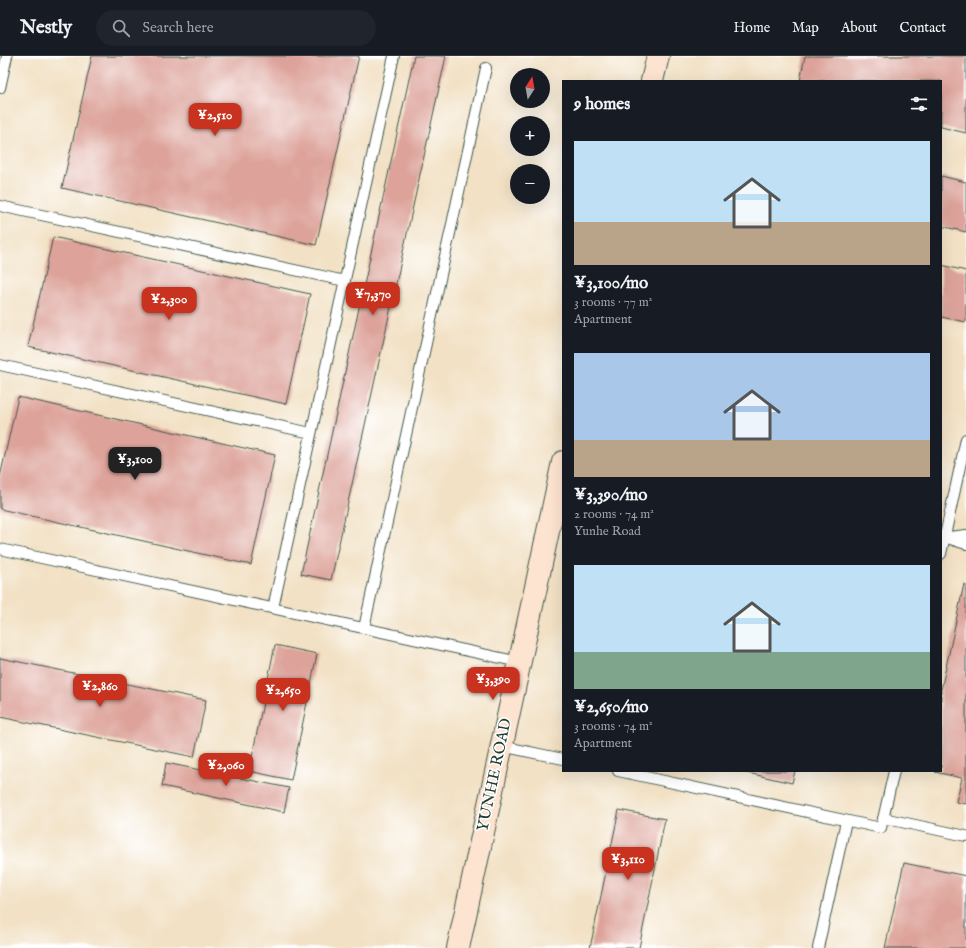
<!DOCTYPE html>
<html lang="en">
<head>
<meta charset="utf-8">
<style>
  body { margin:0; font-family:"IM FELL English",serif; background:#20242c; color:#f1f3f6; height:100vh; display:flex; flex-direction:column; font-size:15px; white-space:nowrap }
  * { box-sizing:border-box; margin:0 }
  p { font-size:13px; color:#9ea1a6 }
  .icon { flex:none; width:22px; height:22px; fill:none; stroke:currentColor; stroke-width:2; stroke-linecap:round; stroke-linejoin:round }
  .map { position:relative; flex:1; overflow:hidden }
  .details { position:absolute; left:562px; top:24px; width:380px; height:692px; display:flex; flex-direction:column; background:#171b24; border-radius:0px; box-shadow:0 4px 16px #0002 }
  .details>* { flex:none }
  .needle { width:26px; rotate:11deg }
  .controls { position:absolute; left:510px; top:12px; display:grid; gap:8px }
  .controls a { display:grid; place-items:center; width:40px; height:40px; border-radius:50%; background:#171b24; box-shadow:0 4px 16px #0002; font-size:20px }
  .price { position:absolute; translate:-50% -34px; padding:0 9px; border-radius:8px; background:#c8321e; color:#fff; font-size:13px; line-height:26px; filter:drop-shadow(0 1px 2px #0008) }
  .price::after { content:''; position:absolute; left:50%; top:24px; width:12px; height:9px; margin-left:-6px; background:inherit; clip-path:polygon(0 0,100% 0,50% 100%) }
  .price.active { background:#222; color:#fff }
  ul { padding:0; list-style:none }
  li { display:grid; align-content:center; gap:8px; height:212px; padding:0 12px }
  li span { display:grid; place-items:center; height:124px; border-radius:0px; color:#555 }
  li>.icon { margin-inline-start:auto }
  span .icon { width:72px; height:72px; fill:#fffc; stroke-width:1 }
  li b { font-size:17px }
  h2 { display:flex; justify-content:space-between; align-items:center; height:48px; padding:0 12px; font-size:17px }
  header { display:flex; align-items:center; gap:24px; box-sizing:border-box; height:56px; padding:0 20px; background:#171b24; border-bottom:1px solid #363941 }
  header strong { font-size:19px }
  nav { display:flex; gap:22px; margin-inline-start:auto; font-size:14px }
  .search { width:280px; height:36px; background:#20242c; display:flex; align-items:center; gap:10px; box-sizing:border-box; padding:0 14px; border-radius:22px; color:#9ea1a6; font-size:15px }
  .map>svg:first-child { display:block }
</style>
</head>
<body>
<header>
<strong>Nestly</strong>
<div class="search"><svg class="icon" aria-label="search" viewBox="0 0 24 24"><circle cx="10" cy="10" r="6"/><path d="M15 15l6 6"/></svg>Search here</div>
<nav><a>Home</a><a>Map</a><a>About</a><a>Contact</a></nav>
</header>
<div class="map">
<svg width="966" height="892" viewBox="0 0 966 892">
  <rect width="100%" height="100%" fill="#fff"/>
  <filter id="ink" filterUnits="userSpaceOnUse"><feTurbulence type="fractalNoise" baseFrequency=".025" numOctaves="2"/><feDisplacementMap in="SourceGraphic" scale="8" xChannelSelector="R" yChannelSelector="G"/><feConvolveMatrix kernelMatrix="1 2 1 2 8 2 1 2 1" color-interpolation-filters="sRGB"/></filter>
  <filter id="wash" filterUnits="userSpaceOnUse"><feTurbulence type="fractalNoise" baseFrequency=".012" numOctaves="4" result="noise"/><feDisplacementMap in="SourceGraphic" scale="16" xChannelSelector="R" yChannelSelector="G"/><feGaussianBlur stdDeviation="0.9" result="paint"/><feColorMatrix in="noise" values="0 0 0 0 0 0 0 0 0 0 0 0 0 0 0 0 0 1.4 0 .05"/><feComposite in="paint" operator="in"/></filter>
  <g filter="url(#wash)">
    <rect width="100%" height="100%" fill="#f2e1c4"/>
    <g id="blocks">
      <!-- building -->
      <path fill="#dda39a" d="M92,0H359L316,189L62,132Z
        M414,0H446L331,524L301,518Z
        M805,0H966V77L941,71V25H800Z
        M941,120L966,126V176L941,170Z
        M53,181L310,238L286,348L28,291Z
        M941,209L966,215V266L941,261Z
        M18,341L275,399L251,509L0,453V421Z
        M964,528L966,529V748L956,746L962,722L935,716L941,715V634Z
        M275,589L317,598L291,724L249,715Z
        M0,602L206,644L194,701L0,661Z
        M166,707L289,732L284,756L162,730Z
        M739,715H795L792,727Z
        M619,754L665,763L639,892H590Z
        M904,807L966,820V892H885Z"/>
    </g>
  </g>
  <g filter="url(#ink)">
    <use href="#blocks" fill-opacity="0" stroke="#3f564a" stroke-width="1"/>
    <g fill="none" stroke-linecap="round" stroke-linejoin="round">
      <defs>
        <path id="lane" d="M0,32L7,0
          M0,150L345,225
          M0,309L311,377
          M941,480L966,488
          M949,481L966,479
          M0,493L519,606
          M941,498L966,383
          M273,552L394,0
          M364,572L486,12
          M501,690L563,703
          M618,715L881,772L894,715
          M883,762L966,780
          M818,892L846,765"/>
        <path id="secondary" d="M652,25L658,0
          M458,892L563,406"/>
      </defs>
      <!-- lane casing -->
      <use href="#lane" stroke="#3f564a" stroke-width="12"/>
      <!-- secondary casing -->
      <use href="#secondary" stroke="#3f564a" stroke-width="24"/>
      <!-- lane -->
      <use href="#lane" stroke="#fff" stroke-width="10"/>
      <!-- secondary -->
      <use href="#secondary" stroke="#fde4d0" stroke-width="22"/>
    </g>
  </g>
  <g text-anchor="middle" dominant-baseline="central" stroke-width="3" stroke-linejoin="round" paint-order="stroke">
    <!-- street labels -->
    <g font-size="16" fill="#1f3d34" stroke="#fff">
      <text transform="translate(495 719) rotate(-78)">YUNHE ROAD</text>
    </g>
  </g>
</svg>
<div class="controls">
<a><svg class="needle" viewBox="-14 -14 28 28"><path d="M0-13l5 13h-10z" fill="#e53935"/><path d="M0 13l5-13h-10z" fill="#9ea1a6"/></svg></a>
<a>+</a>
<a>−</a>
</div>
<b class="price" style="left:215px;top:81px">¥2,510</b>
<b class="price" style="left:373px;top:260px">¥7,370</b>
<b class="price" style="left:169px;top:265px">¥2,300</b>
<b class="price active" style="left:135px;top:425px">¥3,100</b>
<b class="price" style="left:493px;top:645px">¥3,390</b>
<b class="price" style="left:100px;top:652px">¥2,860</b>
<b class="price" style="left:283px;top:656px">¥2,650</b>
<b class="price" style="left:226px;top:731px">¥2,060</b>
<b class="price" style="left:628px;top:825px">¥3,110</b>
<section class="details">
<h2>9 homes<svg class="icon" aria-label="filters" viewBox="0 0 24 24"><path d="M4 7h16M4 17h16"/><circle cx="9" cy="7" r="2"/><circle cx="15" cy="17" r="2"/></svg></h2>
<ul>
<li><span style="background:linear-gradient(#bfe0f5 65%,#b9a48a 0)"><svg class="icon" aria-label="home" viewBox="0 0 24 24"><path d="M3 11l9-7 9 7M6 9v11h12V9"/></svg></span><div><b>¥3,100/mo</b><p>3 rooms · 77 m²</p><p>Apartment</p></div></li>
<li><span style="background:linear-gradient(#a9c7e8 70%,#b9a48a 0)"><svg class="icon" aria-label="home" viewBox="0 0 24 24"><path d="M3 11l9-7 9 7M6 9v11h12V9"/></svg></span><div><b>¥3,390/mo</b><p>2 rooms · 74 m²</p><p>Yunhe Road</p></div></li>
<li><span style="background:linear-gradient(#bfe0f5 70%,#7fa58c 0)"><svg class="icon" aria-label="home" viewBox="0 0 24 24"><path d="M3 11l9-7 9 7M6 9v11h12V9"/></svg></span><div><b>¥2,650/mo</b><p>3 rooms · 74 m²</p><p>Apartment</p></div></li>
</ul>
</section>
</div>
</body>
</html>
